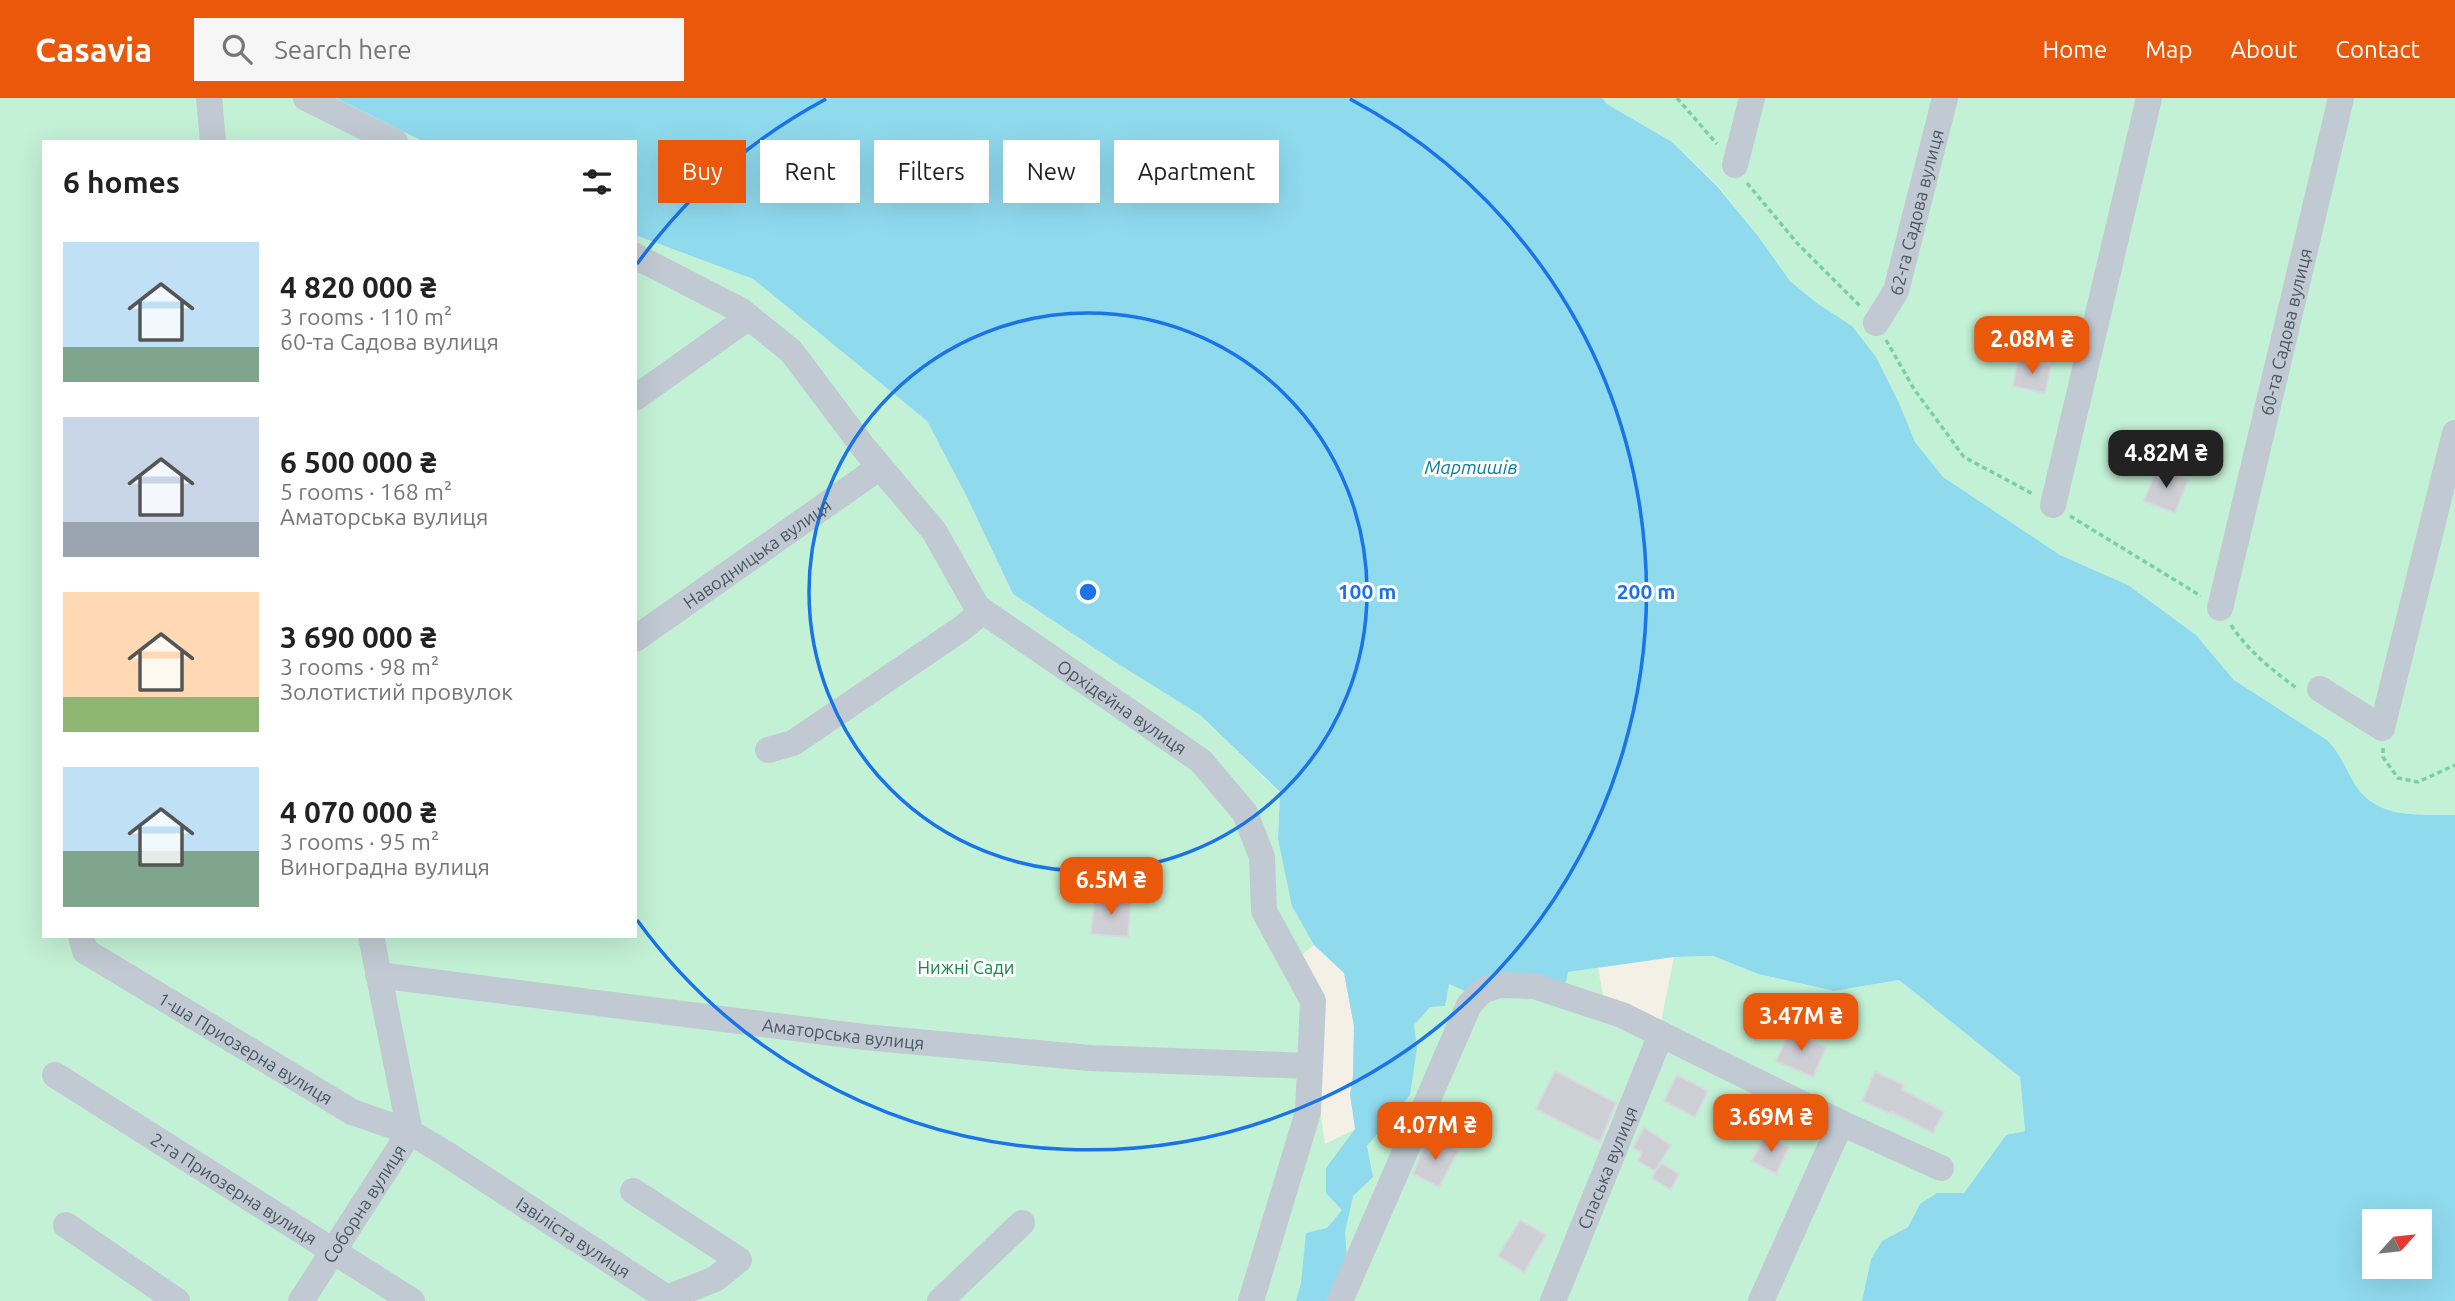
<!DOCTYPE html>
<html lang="en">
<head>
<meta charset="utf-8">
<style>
  body { margin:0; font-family:Ubuntu,sans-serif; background:#f6f6f6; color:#222; height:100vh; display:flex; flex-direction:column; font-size:26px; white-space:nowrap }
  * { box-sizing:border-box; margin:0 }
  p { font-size:23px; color:#767676 }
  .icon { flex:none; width:38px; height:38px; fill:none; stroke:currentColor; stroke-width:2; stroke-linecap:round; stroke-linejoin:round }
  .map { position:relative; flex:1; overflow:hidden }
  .details { position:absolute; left:42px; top:42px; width:595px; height:798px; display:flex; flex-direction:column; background:#fff; border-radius:0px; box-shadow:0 7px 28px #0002 }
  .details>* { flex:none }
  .top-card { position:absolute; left:658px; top:42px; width:665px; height:63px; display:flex; gap:14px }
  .needle { width:46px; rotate:63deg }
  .fabs { position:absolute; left:2362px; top:1111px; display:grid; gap:14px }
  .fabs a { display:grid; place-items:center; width:70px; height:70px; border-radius:0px; background:#fff; box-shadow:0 7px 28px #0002; font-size:35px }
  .price { position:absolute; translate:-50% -60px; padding:0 16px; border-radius:14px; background:#ea580c; color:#fff; font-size:23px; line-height:46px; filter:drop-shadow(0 2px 4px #0008) }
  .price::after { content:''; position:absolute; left:50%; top:42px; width:21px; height:16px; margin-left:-10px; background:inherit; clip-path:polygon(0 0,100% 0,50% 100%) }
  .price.on { background:#222; color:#fff }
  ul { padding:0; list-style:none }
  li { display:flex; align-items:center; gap:21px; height:175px; padding:0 21px }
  li span { display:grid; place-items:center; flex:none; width:196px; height:140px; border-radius:0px; color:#555 }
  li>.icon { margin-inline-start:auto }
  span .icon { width:84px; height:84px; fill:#fffc; stroke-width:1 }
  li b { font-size:30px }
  h2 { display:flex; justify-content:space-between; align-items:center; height:84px; padding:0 21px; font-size:30px }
  .tag { padding:0 24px; border-radius:0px; background:#fff; box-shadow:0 7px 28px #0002; font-size:24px; line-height:63px }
  .tag.on { background:#ea580c; color:#fff }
  header { display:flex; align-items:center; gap:42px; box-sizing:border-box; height:98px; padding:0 35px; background:#ea580c; color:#fff }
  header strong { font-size:33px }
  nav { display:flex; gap:38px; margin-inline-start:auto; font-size:24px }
  .search { width:490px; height:63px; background:#f6f6f6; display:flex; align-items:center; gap:18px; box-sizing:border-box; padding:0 24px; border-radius:0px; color:#767676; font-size:26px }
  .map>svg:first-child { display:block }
</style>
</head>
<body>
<header>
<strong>Casavia</strong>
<div class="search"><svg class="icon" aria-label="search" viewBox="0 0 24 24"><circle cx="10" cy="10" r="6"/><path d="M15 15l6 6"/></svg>Search here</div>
<nav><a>Home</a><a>Map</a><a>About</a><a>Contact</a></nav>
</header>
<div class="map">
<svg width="2455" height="1203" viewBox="0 0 2455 1203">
  <rect width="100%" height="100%" fill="#f5f3f3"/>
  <!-- green -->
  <path fill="#c3f1d5" d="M0,0H336L424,44H44V838H635V137L753,181L927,323L967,398L1013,496L1115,564L1200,617L1280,695L1278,741L1449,886L1465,893L1483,878L1546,885L1568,874L1674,859L1713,858L1758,876L1834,893L1899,882L2020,979L2025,1033L2006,1037L1964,1095L1920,1106L1908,1129L1882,1143L1871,1161L1862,1203H0Z
    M1602,0H2455V717C2419,716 2379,722 2356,688C2345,671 2342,657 2327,642L2234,582L2196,537L2128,487L2060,457L1942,379L1915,344L1900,307L1818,206L1790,183L1758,138L1718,88L1672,44L1607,6Z"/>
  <!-- sand -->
  <path fill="#f5f0e5" d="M1314,847L1344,875L1354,928L1353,978L1350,996L1356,1031L1325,1046L1299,859Z
    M1674,859L1660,929L1604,903L1598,870Z"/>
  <!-- water -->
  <path fill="#90daee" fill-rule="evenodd" d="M336,0H1602L1607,6L1672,44L1717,88L1758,138L1790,183L1818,206L1852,228L1876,259L1900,307L1915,344L1943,379L2060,457L2128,487L2196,537L2234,582L2327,642C2342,657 2345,671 2356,688C2379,722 2419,716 2455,717V1203H1862L1871,1161L1882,1143L1908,1129L1920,1106L1937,1095H1964L2006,1037L2025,1033L2020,979L1899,882L1834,893L1758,876L1713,858L1674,859L1568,874L1565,889L1484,878L1465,893L1449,886L1445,908L1430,909L1414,927L1417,950L1410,997L1367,1048L1373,1079L1353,1098L1345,1134L1347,1161L1330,1203H1296L1301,1185L1306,1135L1327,1130L1342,1112L1326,1095V1070L1355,1031L1350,996L1353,978L1354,928L1344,875L1314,847L1292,808L1278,741L1280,694L1200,617L1115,564L1013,496L967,399L927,323L753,181L635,137V44H424ZM2375,1124H2420V1169H2375Z"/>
  <!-- building -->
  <path fill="#cdcfd5" stroke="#d7d9de" stroke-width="2" d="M2018,261L2051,268L2045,295L2013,288Z
    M2157,370L2188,382L2175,415L2144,403Z
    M1095,798L1131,801L1128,839L1091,836Z
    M1792,929L1806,935L1804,940L1826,950L1813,979L1776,963Z
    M1555,973L1616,1005L1600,1044L1536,1011Z
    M1875,974L1904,987L1902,992L1944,1014L1933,1035L1892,1014V1016L1862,1003Z
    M1677,977L1708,993L1695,1019L1664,1003Z
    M1644,1030L1671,1047L1655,1073L1638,1063L1642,1055L1633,1050Z
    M1765,1037L1789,1049L1776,1076L1752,1063Z
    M1429,1038L1458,1053L1439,1089L1413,1076Z
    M1661,1065L1679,1076L1671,1092L1652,1080Z
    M1520,1122L1546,1137L1524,1174L1498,1158Z"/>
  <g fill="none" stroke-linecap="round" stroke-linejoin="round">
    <!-- path -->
    <path stroke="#7ad0a6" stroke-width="3.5" stroke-dasharray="5 3.5" stroke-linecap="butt" d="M1677,0L1717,46
      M1747,85L1797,145L1860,208
      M1886,242L1914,291L1964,359L2033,396
      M2070,418L2201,498
      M2231,527C2248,553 2273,573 2298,591
      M2383,650V659L2398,680L2418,684L2455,667"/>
    <!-- minor -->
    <g stroke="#c1cad2" stroke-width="26">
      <path d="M209,0L213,44"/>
      <path d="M306,0L395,44"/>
      <path d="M1735,67L1752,0"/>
      <path id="s1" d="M635,158L740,212L791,253L864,350L934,433L977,509L1201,663L1245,715L1262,759L1264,813L1313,903L1308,1014L1251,1203"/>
      <path id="s2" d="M1876,225L1896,193L1945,0"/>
      <path d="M635,300L749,219"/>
      <path d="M2053,407L2149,0"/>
      <path id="s3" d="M2220,510L2341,0"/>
      <path id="s4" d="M635,541L880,369"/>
      <path d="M2320,591L2382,630L2455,335"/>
      <path d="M768,652L793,645L961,531L983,513"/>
      <path id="s5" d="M81,838L85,853L352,1014L410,1034L448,1057L667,1200L715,1181L739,1162L633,1093"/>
      <path id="s6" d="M378,877L864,939L1090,960L1310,968"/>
      <path id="s7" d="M55,977L412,1203"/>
      <path d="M66,1127L177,1203"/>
      <path id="s8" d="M301,1203L410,1034L371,838"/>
      <path d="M940,1203L1022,1125"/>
      <path d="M1340,1203L1469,907L1482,893L1499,887L1534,888L1622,917L1841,1025L1941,1070"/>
      <path id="s9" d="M1553,1203L1661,936"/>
      <path d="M1761,1203L1841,1025"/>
    </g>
  </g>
  <!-- distance rings -->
  <g fill="none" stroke="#1a73e8" stroke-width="3.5">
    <circle cx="1088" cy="494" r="279"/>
    <path d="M637 166A558 558 0 0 1 826 1M1350 1A558 558 0 1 1 637 822"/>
  </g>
  <g text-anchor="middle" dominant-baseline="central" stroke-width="6" stroke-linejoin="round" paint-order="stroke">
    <!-- street labels -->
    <g font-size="18" fill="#4a5661" stroke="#fff">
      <text stroke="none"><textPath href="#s2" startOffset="119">62-га Садова вулиця</textPath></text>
      <text stroke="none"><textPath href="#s3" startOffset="284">60-та Садова вулиця</textPath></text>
      <text stroke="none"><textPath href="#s4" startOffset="149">Наводницька вулиця</textPath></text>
      <text stroke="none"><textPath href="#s1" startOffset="677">Орхідейна вулиця</textPath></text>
      <text stroke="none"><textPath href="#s6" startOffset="469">Аматорська вулиця</textPath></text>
      <text stroke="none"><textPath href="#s5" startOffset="203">1-ша Приозерна вулиця</textPath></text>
      <text stroke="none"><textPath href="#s9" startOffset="144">Спаська вулиця</textPath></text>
      <text stroke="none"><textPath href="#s7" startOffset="212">2-га Приозерна вулиця</textPath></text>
      <text stroke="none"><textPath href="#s8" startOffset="116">Соборна вулиця</textPath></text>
      <text stroke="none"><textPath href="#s5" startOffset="583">Ізвіліста вулиця</textPath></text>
    </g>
    <!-- park labels -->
    <g font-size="18" fill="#17864f" stroke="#fff">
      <text x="966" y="869">Нижні Сади</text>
    </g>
    <!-- water labels -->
    <g font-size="19" font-style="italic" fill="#0c7c9b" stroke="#fff">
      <text x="1471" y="369">Мартишів</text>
    </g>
  </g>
  <circle cx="1088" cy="494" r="10" fill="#1a73e8" stroke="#fff" stroke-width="3.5"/>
  <g font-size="21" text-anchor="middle" font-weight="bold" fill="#1a73e8" stroke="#fff" stroke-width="6" stroke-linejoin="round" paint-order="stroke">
    <text x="1367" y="501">100 m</text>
    <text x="1646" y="501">200 m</text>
  </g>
</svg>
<div class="fabs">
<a><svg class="needle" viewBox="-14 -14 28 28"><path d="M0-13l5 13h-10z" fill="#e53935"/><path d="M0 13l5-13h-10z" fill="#767676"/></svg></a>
</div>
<b class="price" style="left:2032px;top:278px">2.08M ₴</b>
<b class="price on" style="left:2166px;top:392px">4.82M ₴</b>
<b class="price" style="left:1111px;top:819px">6.5M ₴</b>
<b class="price" style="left:1801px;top:955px">3.47M ₴</b>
<b class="price" style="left:1771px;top:1056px">3.69M ₴</b>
<b class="price" style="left:1435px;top:1064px">4.07M ₴</b>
<div class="top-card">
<a class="tag on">Buy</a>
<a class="tag">Rent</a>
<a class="tag">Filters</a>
<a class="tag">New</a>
<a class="tag">Apartment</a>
</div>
<section class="details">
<h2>6 homes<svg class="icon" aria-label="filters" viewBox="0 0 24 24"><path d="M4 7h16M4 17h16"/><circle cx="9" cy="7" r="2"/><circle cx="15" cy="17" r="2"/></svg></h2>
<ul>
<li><span style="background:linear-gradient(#bfe0f5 75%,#7fa58c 0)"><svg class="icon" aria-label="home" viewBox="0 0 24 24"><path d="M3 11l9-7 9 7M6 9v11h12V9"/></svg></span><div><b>4 820 000 ₴</b><p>3 rooms · 110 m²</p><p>60-та Садова вулиця</p></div></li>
<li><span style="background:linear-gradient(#c9d6e8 75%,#9aa5b1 0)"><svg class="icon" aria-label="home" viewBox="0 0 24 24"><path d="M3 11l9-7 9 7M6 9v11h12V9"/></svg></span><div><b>6 500 000 ₴</b><p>5 rooms · 168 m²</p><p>Аматорська вулиця</p></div></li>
<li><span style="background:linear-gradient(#ffd9b3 75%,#8fb573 0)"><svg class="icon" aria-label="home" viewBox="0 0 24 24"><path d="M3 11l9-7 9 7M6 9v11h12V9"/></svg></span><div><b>3 690 000 ₴</b><p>3 rooms · 98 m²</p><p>Золотистий провулок</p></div></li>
<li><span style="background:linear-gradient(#bfe0f5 60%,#7fa58c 0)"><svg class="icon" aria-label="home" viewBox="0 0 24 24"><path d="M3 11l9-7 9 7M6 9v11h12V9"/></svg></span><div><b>4 070 000 ₴</b><p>3 rooms · 95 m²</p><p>Виноградна вулиця</p></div></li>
</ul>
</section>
</div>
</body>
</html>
